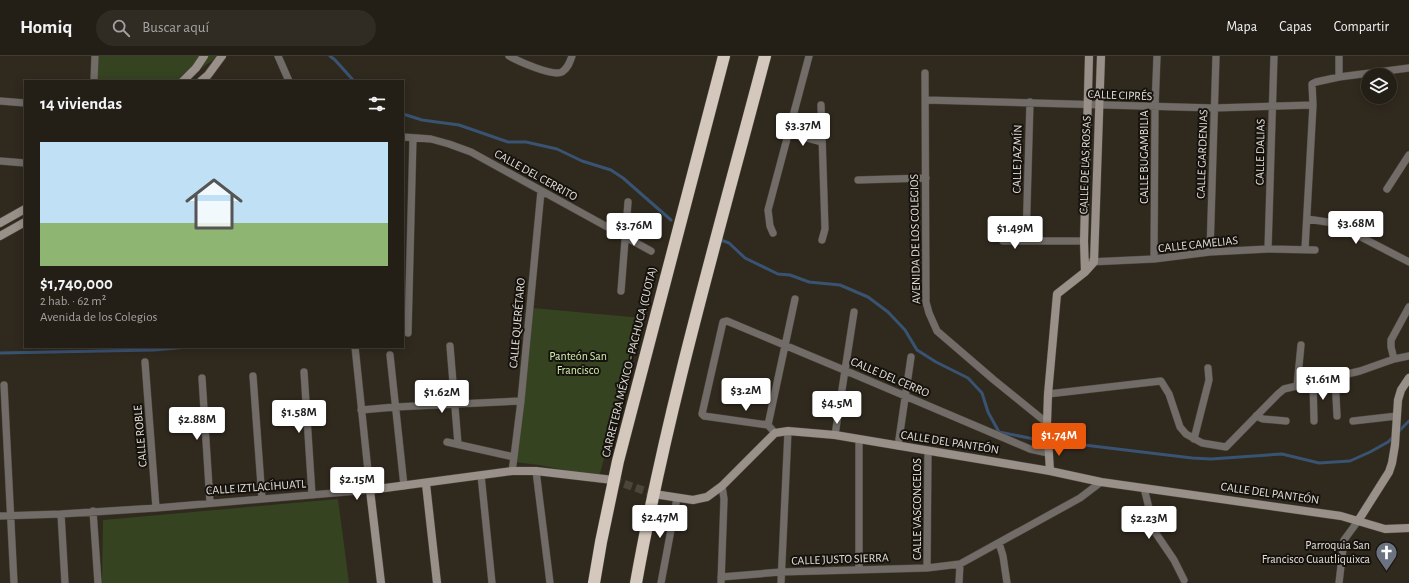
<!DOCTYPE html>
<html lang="es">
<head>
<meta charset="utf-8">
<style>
  body { margin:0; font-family:"Alegreya Sans",sans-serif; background:#302c23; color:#f1f3f6; height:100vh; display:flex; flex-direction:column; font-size:15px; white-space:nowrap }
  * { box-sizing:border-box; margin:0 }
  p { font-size:13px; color:#a3a2a1 }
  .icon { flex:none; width:22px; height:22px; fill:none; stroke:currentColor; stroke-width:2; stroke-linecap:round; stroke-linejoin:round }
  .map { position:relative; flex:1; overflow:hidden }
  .drawer { position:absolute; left:24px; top:24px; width:380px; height:268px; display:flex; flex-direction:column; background:#241f16; border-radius:0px; box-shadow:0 2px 10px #0003,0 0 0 1px #413d35 }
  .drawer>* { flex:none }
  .fabs { position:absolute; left:1361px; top:12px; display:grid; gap:8px }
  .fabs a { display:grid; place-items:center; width:36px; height:36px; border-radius:50%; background:#241f16; box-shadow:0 2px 10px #0003,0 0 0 1px #413d35; font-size:20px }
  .price { position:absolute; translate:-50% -34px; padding:0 9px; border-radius:4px; background:#fff; color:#222; font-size:13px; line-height:26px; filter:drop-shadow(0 1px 2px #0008) }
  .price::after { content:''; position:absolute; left:50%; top:24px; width:12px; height:9px; margin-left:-6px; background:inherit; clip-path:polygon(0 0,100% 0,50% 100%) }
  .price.on { background:#ea580c; color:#fff }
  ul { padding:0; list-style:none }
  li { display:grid; align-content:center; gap:8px; height:212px; padding:0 16px }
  li span { display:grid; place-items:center; height:124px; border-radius:0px; color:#555 }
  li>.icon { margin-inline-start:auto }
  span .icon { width:72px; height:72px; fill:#fffc; stroke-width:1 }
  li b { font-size:17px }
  h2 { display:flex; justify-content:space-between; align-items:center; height:48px; padding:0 16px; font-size:17px }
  header { display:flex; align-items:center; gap:24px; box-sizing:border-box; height:56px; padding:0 20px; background:#241f16; border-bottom:1px solid #413d35 }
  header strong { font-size:19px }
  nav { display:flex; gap:22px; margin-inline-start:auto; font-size:14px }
  .search { width:280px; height:36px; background:#302c23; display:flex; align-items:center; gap:10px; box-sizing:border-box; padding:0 14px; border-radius:22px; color:#a3a2a1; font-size:15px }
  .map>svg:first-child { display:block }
</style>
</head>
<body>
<header>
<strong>Homiq</strong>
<div class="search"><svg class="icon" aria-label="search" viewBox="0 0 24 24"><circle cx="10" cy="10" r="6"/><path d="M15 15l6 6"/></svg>Buscar aquí</div>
<nav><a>Mapa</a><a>Capas</a><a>Compartir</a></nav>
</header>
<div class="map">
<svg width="1409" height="527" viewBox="0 0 1409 527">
  <rect width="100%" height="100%" fill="#30291e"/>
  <!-- green -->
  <path fill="#354321" d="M95,0H220L204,10L187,25H94Z
    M533,252L642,262L599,421L539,409L515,406Z
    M338,443L349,527H102L103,464Z"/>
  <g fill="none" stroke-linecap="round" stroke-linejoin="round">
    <!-- stream -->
    <path stroke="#395373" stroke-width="3" d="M330,0L335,4L354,25
      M403,58L422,64L459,69L508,86H526L557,93L582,105L611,114L623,122L671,164
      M721,184L729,187L745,202L778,218L790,219L809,226L840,229L868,241L888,256L905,274L917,294L936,306L968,322L982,337L988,356L999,376L1034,383L1192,402L1211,403L1282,398L1319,407L1350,405L1370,396L1388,386L1393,381
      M0,297L154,294L188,291
      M1397,377L1409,365"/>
    <!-- secondary-tunnel -->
    <path stroke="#4b443a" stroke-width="8" stroke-dasharray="8 4" stroke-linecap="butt" d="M613,424L654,438"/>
    <defs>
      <path id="street" d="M278,0L289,25
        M509,0C518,5 553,21 562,16C568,12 570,6 572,0
        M1339,0V21
        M925,17L926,246L929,257L937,275L994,324L1047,367
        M94,25L95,0
        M926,44L1214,52L1313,49
        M0,45L25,47
        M821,49L825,173L822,184
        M788,77L822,86
        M403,81L431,83L449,88L471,96L651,195
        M0,105L25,107
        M858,124L926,122
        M1387,133L1409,99
        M1307,163L1334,167L1409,206
        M773,177L770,170L768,154L809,0
        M1026,184L1030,46
        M1003,185H1084
        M1268,193L1274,0
        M1305,193L1313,49L1312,28L1316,26L1339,21L1409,12
        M1210,196L1216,0
        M1154,203L1155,51L1157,0
        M1089,206L1154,203L1210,196L1268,193L1315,194
        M621,235L628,146
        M408,277L413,82
        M450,290L458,388
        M390,299L404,430
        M1394,303L1391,291V284L1409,251
        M145,306L156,452
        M304,316L312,439
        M253,320L262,443
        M1335,321L1337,360
        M202,322L210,447
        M1313,326L1314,365
        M4,329L14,527
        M1297,330L1301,289
        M1048,338L1161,325L1169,338L1180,371L1186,378L1202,387L1226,391L1278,338L1284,333L1360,315L1394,303L1409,300
        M361,354L395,351L521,345
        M1256,360L1263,363L1286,365
        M1353,365L1397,360
        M768,369L795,243
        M775,377L768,369L704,360L702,358L723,266L727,265L844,314L1030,393L1048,397
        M835,379L854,256
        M1194,383L1209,324L1208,312
        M859,384V514
        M447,386L514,401L512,415
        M898,390L911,301
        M514,401L521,345L541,135
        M536,415L550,527
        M481,419L492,527
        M1144,432L1155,476L1174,504L1184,524
        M93,455L98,527
        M61,458L65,527
        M0,460L61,458L156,452L370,434L355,291
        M999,487L1003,500L1007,527
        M927,512L928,395
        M721,521L781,516L927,512L960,508L1080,442L1101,426
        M661,527L677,442
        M721,527L724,443L722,430
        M781,527L788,375
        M959,527L960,508
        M1339,527L1344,484L1358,465"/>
      <path id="secondary" d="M183,25L196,12L204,0
        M201,25L208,19L222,0
        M0,167L25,153
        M0,180L25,166
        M1085,216L1084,185L1089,0
        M1050,415L1047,367L1048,338L1057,238L1085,216L1094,206L1101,0
        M426,428L437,527
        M654,438L693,444L707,441L722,430L775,377L788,375L835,379L1050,415L1101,426L1341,460L1385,473L1409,472
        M1358,465L1389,416L1392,407L1395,389L1398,344L1401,334L1409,322
        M381,527L370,434L512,415H536L613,424"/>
      <path id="highway" d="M594,527L601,486L618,405L724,0
        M636,527C668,349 719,175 765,0"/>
    </defs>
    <!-- street casing -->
    <use href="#street" stroke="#4d463c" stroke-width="8"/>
    <!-- secondary casing -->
    <use href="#secondary" stroke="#4d463c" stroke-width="9"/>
    <!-- highway casing -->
    <use href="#highway" stroke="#4d463c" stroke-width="13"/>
    <!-- street -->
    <use href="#street" stroke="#716c67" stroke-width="7"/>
    <!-- secondary -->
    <use href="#secondary" stroke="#999089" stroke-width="8"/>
    <!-- highway -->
    <use href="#highway" stroke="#d4c7bb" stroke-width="12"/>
  </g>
  <!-- icons -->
  <defs>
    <symbol id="church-pin" viewBox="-11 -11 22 30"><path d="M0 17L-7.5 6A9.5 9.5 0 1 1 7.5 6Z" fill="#6b7280" stroke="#16120d"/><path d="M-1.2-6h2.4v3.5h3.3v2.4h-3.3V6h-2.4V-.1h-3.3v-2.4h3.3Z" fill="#fff"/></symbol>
  </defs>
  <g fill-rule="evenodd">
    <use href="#church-pin" x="1374" y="484" width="25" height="34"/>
  </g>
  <g text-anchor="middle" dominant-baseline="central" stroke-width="4" stroke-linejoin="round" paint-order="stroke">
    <!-- street labels -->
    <g font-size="12" fill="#e3ded7" stroke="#16120d">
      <text transform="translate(1120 39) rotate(2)">CALLE CIPRÉS</text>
      <text transform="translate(1260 96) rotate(-89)">CALLE DALIAS</text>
      <text transform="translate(1202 98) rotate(-88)">CALLE GARDENIAS</text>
      <text transform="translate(1144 101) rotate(-90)">CALLE BUGAMBILIA</text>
      <text transform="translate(1017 103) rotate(-89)">CALLE JAZMÍN</text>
      <text transform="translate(1085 109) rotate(-88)">CALLE DE LAS ROSAS</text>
      <text transform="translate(536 119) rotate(29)">CALLE DEL CERRITO</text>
      <text transform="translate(915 183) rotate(-91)">AVENIDA DE LOS COLEGIOS</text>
      <text transform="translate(1198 188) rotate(-6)">CALLE CAMELIAS</text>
      <text transform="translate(517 267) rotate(-85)">CALLE QUERÉTARO</text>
      <text transform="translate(629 306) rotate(-76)">CARRETERA MÉXICO - PACHUCA (CUOTA)</text>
      <text transform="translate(890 321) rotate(23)">CALLE DEL CERRO</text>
      <text transform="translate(140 380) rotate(-95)">CALLE ROBLE</text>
      <text transform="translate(950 386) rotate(9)">CALLE DEL PANTEÓN</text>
      <text transform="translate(256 431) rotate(-4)">CALLE IZTLACÍHUATL</text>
      <text transform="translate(1270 437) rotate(8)">CALLE DEL PANTEÓN</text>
      <text transform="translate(917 453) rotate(-90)">CALLE VASCONCELOS</text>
      <text transform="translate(840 503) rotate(-2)">CALLE JUSTO SIERRA</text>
    </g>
    <!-- park labels -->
    <g font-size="12" fill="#d2f0af" stroke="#16120d">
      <text x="578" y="300">Panteón San<tspan x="578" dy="14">Francisco</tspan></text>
    </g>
    <!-- poi labels -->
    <g font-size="12" fill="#e3ded7" stroke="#16120d" text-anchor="end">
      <text x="1370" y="489">Parroquia San<tspan x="1370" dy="14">Francisco Cuautliquixca</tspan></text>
    </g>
  </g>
</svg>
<div class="fabs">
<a><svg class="icon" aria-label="layers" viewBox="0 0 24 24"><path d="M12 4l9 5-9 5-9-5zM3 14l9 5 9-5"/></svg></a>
</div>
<b class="price" style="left:803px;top:91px">$3.37M</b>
<b class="price" style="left:1356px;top:189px">$3.68M</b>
<b class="price" style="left:634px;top:191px">$3.76M</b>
<b class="price" style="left:1015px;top:194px">$1.49M</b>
<b class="price" style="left:1323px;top:345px">$1.61M</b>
<b class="price" style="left:746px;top:356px">$3.2M</b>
<b class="price" style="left:442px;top:358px">$1.62M</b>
<b class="price" style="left:837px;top:369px">$4.5M</b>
<b class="price" style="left:299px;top:378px">$1.58M</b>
<b class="price" style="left:197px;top:385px">$2.88M</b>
<b class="price on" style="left:1059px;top:401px">$1.74M</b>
<b class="price" style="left:357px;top:445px">$2.15M</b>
<b class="price" style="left:660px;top:483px">$2.47M</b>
<b class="price" style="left:1149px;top:484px">$2.23M</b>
<section class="drawer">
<h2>14 viviendas<svg class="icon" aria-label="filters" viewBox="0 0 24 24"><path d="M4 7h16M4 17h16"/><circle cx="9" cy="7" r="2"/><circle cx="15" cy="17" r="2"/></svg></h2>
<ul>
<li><span style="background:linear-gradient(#bfe0f5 65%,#8fb573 0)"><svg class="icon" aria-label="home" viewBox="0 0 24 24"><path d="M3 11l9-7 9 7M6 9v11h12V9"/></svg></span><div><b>$1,740,000</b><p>2 hab. · 62 m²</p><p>Avenida de los Colegios</p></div></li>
</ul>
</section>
</div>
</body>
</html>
